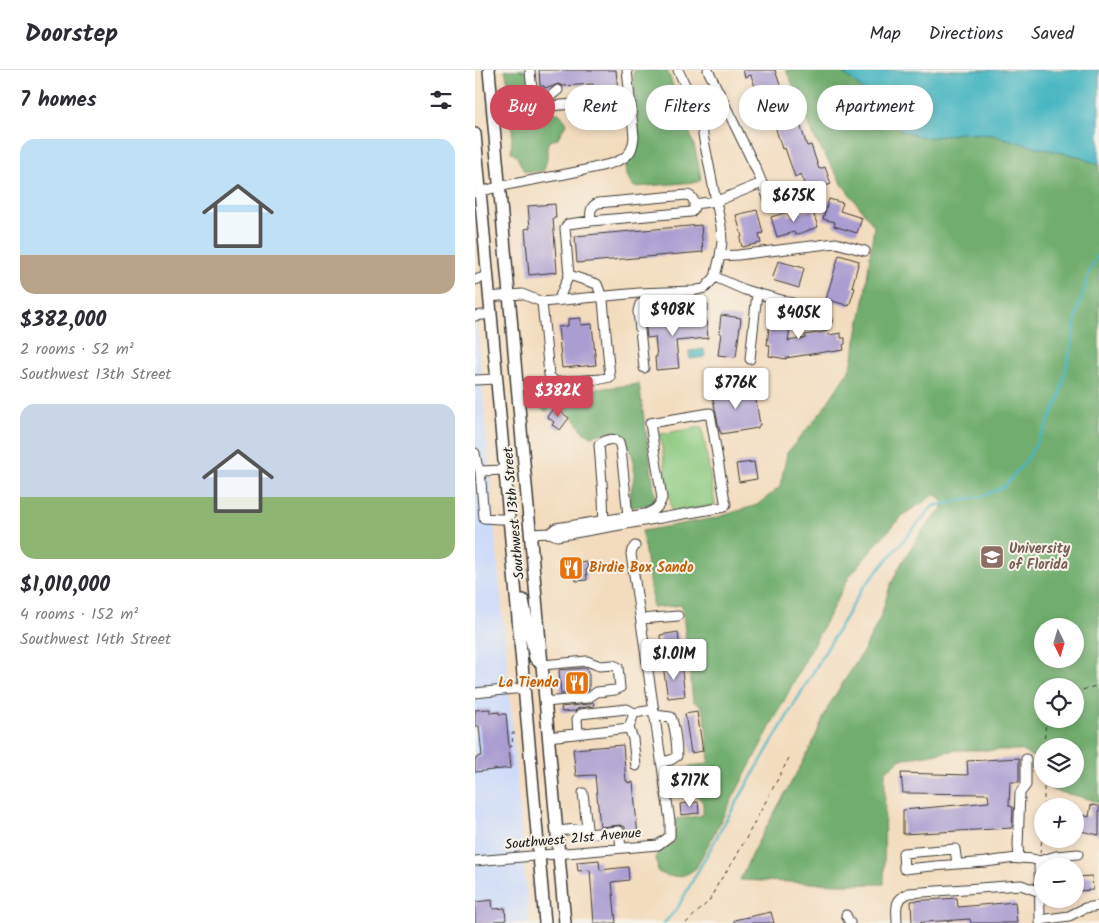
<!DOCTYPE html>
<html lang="en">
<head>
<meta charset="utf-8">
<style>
  body { margin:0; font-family:Kalam,sans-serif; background:#f2f2f3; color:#2b2b33; height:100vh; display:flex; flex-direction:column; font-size:19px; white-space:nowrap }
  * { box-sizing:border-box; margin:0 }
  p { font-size:16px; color:#7c7c81 }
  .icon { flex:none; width:28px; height:28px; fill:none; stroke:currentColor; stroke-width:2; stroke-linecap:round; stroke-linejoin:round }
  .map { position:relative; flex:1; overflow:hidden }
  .details { display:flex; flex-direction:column; background:#fff; width:475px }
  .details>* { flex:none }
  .guide { position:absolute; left:15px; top:15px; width:475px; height:45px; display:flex; gap:10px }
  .needle { width:32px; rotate:175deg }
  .tools { position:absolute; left:559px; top:548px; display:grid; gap:10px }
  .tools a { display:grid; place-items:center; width:50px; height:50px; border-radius:50%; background:#fff; box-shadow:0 2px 8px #0003; font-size:25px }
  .price { position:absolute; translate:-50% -42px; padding:0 11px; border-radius:5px; background:#fff; color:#222; font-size:16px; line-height:32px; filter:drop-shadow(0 1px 2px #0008) }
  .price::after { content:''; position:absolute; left:50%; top:30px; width:15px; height:11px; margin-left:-8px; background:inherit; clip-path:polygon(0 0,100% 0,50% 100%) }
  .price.on { background:#d1495b; color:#fff }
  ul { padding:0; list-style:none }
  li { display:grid; align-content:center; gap:10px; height:265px; padding:0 20px }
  li span { display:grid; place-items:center; height:155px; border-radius:15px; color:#555 }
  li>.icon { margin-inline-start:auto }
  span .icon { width:90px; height:90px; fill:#fffc; stroke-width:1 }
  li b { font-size:21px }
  h2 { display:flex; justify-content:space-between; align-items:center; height:60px; padding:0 20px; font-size:21px }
  .chip { padding:0 18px; border-radius:22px; background:#fff; box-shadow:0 2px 8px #0003; font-size:18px; line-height:45px }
  .chip.on { background:#d1495b; color:#fff }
  header { display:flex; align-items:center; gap:30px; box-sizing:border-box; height:70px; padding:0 25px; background:#fff; border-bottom:1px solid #e1e1e2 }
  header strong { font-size:24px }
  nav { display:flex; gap:28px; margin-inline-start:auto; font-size:18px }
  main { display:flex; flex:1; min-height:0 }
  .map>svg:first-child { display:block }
</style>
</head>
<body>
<header>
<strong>Doorstep</strong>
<nav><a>Map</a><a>Directions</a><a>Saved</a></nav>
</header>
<main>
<section class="details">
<h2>7 homes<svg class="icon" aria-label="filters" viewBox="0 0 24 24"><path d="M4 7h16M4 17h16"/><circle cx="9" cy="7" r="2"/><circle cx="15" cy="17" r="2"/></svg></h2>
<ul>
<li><span style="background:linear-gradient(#bfe0f5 75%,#b9a48a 0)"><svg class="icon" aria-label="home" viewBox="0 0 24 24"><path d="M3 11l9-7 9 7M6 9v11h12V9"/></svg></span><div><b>$382,000</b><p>2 rooms · 52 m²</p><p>Southwest 13th Street</p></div></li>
<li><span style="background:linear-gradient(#c9d6e8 60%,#8fb573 0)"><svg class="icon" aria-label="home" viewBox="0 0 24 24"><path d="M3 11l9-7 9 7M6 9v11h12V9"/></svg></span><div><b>$1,010,000</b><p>4 rooms · 152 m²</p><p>Southwest 14th Street</p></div></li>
</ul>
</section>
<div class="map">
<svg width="624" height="853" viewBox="0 0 624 853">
  <rect width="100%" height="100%" fill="#f7f3e8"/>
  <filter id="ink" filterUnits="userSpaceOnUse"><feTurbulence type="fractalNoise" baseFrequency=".02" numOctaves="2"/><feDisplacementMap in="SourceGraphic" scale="10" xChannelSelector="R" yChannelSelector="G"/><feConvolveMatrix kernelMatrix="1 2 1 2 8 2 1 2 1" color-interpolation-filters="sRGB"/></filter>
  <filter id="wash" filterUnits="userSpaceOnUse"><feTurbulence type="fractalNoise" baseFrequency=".0096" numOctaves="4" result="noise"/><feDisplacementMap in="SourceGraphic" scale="20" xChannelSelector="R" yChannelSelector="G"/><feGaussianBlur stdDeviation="1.12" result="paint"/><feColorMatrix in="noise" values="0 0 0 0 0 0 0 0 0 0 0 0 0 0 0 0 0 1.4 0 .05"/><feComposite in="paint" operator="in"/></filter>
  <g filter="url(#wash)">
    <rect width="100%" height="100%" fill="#f3dcbd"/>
    <!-- built -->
    <path fill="#cddbfa" d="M0,235L35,630L54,853H0Z"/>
    <!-- green -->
    <path fill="#8cc980" stroke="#54724e" d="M227,357L240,435L197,442L185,364Z"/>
    <!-- forest -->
    <path fill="#71ad6e" stroke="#466445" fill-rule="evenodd" d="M30,0H53L67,34L75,41L85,44L92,53L82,69L74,71L72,76V89L69,100L59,102L49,101L42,87L36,82L38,53L37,30Z
      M159,0H192L208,41L209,56L215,63L220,79L225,102L226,110L222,112L159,117C140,92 160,93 163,71C164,63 162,55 162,47C161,32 158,16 159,0Z
      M311,0H364L377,10L413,43L426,61L453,68L486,63L518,65L564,78L602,86L624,95V733L614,729L577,720L572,709H600V676H568L567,700L563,690L545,680H482L426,689L410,702L409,814H363L265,810L278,781L336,677L354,635L389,580L406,546L415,516L427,492L447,461L469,436L466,428L459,425L428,445L404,471L374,507L221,798C209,808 197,809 183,802L181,787L182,783L199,772L200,749L224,746L228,744C228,738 229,733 225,729C221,724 215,724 212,720C203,712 209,703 215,696L231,694L234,690L230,646L226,636L218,631L207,535L178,538L167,461L240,448L282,435L305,417L312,383L347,341L376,297L389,231L399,156L367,114L339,67L325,30ZM568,556H600V589H568ZM568,616H600V649H568Z
      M164,314L180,425L179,431L176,434L157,437L154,434C154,424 158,415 159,406C161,390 155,376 146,363L136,361L117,366L109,363L102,352L94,343L82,336H77L73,341H70L63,335V326Z"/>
    <!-- water -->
    <path fill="#47b6c1" stroke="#32696e" d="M364,0H624V95L602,86L564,78L518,65L486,63L453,68L426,61L413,43L377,10Z
      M229,279L230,287L215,289L214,281Z"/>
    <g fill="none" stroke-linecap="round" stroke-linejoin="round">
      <!-- stream -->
      <path stroke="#47b6c1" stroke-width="2.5" d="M189,853L202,839L250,752L387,519L458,436L507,426L529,417L552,389L572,355L584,329L595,282L603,238L615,200L624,182"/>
    </g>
    <g id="blocks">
      <!-- building -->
      <path fill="#aa9dd1" d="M64,0H141L143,21L119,23L118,14L88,16L83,14L76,17L69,18V16H65Z
        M268,0H300L309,27L313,26L320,49L323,48L332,76L336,75L344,99L350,97L356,114L335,121L334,118L331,119L326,104L320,107L310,78L307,79L300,56L296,57L287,28L284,29L276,5L270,7Z
        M354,129L368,133L365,141L387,148L382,163L359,156L360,152L348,149Z
        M80,134L81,148H78L82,202L54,205L50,159L55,158L53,136Z
        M337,139L343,157L320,165L319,162L302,167L296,147L313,142L314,146Z
        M282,140L288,163L284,164L286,173L267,177L265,168L267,167L261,145Z
        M226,155L228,182L102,193L100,166Z
        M364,185L384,191L377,217L380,218L374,236L351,229Z
        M303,191L329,198L324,218L297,210Z
        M296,241L317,244L313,271L331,268L330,265L353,261L354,265L366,263V268H370V274L368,275L369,280L356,282V281L311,288V289L294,286L295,275H292Z
        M246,245L266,248L261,287L243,285L246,263H244Z
        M202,246V248H209V250L231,249L233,268L201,271L204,298L181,300L180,287H182L180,267L172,268L170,251H174V249Z
        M106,248V255L117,254L121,295L87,298L83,257L93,256V249Z
        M277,316V318H279L285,355L283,356V358L246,364V362H245L237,325H240L239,322Z
        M79,337L94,348L85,360L77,355L79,352L72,347Z
        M279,392L282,409L264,412L261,394Z
        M112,492L113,500H111L112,510L101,511L100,502L91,503L90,494Z
        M203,562L204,573L186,575L185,565Z
        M206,594L210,626L193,628L188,596Z
        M112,598L113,603H114V620L111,622L86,624L84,600Z
        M118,632L119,636L104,638L100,641L87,642L86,637L114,634Z
        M15,639V643L24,642V644H31L36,698L0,702V689H2V687L7,686L4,656H0V640Z
        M222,642L228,681L216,683L210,644Z
        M148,675L151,711H153V713L158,712L163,767L151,768L150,757L146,755L125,757L120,705L101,706L98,679Z
        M544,688V712H535L534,736L538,737L537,758L428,764V740L514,732L513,724L428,723L426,703L493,705L492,691Z
        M223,732L224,743L206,745L205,734Z
        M616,735L624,736V765L601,760L604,744L614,747Z
        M124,790L125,800L153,797L154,810L137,812L141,853H119L115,800L103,801L102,792Z
        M617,806L618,820L600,821V807Z
        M482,828L483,837L540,832L542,853H496L495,849L437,853L436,831Z
        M17,830L18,839L30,838L31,850L19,851V853H0V832Z
        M296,842L299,853H259V850Z"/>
    </g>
  </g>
  <g filter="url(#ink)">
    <use href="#blocks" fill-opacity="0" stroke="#3c3934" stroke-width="1"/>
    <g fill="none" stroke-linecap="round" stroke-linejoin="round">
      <defs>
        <path id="minor" d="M55,0C56,16 56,21 68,32
          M233,0L282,101L297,137
          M83,20L68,32L75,36L155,29
          M1,123C39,111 79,108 118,98C128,95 141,94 150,87C157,82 158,75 159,67L152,0
          M219,134L242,131L287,113
          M245,186L263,185L361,173L390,181
          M240,207L270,220L321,234L336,243L353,249
          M0,210L12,206
          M14,227L47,224L67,232L164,223L218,221L230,218L240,207L245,186L247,172L246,156L226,55L214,23L203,0
          M173,228V232L178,234L228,237
          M83,231L94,205
          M67,232L74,305L79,311L83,312L126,309L135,307L128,230L122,214L94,205L90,158L93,154L116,151L216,142C222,137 219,126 212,125L123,133C115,136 115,143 116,151
          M0,246L16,244
          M275,289L282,223
          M169,298L163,241L165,234L173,232
          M0,310L22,309
          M0,383L2,394L5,401L30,400
          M5,401L9,448L24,449H34
          M129,455L128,426L124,375C130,370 137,367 144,372L146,380L153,446
          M56,464L75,463L82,466L249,437L251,434L250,431L235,343L175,353L187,428C184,438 179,441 170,444L81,458L75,463
          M166,549L203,546
          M67,595L112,591L125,596L138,595L143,597L145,618L140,620L122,622L113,628L70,632
          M0,623L49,618
          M179,645L196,647C200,656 202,675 202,686L196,690L186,692
          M154,658L158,669L161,696
          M103,663L102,649L105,644L152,639L159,643
          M73,667L154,658L159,643L178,640
          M112,758V764L144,761L146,778
          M82,761L112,758L108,723
          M544,789L543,775L545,723L551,715V689
          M0,791L183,775L195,766V751L156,484L157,480L160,476
          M564,791L565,850
          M482,794L480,779L428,783L429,799C456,796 484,794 511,792C526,790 551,785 564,791L581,786L603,784
          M371,845L375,853
          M422,853C422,837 418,831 434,823L546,815L565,822
          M565,853V850L594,846L610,838L624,836"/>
        <path id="major" d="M14,0L90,853
          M0,64L70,853
          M48,530L60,588L63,591"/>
      </defs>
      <!-- minor casing -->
      <use href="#minor" stroke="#3c3934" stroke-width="11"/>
      <!-- major casing -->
      <use href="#major" stroke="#3c3934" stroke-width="14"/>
      <!-- path -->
      <path stroke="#3c3934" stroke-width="1" stroke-dasharray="4 4" stroke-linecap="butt" d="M600,622L624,615
        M34,676H38L37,663H42
        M569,676L571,649
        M569,709V736
        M565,783L568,761
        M211,853L234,831L244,812L260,789L314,688"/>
      <!-- minor -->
      <use href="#minor" stroke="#fff" stroke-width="9"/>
      <!-- major -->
      <use href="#major" stroke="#fff" stroke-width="11"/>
    </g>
  </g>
  <!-- icons -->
  <defs>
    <symbol id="university-square" viewBox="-11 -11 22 22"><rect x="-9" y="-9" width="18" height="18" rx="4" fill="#8d6e63" stroke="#f7f3e8"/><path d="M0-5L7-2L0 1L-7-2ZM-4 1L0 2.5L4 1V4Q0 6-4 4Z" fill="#fff"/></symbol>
    <symbol id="restaurant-square" viewBox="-11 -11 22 22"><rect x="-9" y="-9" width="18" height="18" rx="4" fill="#e8710a" stroke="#f7f3e8"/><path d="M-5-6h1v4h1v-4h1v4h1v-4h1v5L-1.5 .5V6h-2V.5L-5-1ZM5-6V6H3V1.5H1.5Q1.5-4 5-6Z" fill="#fff"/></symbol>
  </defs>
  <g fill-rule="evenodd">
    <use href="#university-square" x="503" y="473" width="28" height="28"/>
    <use href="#restaurant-square" x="82" y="484" width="28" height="28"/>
    <use href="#restaurant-square" x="88" y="599" width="28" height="28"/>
  </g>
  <g text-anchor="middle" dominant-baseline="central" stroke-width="4" stroke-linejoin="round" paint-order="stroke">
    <!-- street labels -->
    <g font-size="14" fill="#1c1c1c" stroke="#f7f3e8">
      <text transform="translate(39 443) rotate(-95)">Southwest 13th Street</text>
      <text transform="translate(98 769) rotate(-5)">Southwest 21st Avenue</text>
    </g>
    <!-- education labels -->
    <g font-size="14" font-weight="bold" fill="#785e54" stroke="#f7f3e8" text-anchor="start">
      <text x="534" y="479">University<tspan x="534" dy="16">of Florida</tspan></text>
    </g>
    <!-- food labels -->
    <g font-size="14" font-weight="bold" fill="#c56008" stroke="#f7f3e8" text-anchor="start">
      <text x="114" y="498">Birdie Box Sando</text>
      <text x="84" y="613" text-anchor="end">La Tienda</text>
    </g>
  </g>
</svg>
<div class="tools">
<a><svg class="needle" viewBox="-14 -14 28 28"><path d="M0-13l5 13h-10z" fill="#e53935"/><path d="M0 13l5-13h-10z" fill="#7c7c81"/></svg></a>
<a><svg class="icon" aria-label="locate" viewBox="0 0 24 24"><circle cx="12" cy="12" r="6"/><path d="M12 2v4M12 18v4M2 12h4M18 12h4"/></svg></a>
<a><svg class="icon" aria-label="layers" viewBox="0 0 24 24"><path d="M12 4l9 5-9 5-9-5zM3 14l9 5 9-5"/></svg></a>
<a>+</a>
<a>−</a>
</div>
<b class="price" style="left:319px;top:153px">$675K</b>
<b class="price" style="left:198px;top:267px">$908K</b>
<b class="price" style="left:324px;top:270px">$405K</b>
<b class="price" style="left:261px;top:340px">$776K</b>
<b class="price on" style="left:83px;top:348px">$382K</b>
<b class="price" style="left:199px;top:611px">$1.01M</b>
<b class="price" style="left:215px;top:738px">$717K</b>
<div class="guide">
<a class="chip on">Buy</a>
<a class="chip">Rent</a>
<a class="chip">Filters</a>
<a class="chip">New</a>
<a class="chip">Apartment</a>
</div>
</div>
</main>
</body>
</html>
